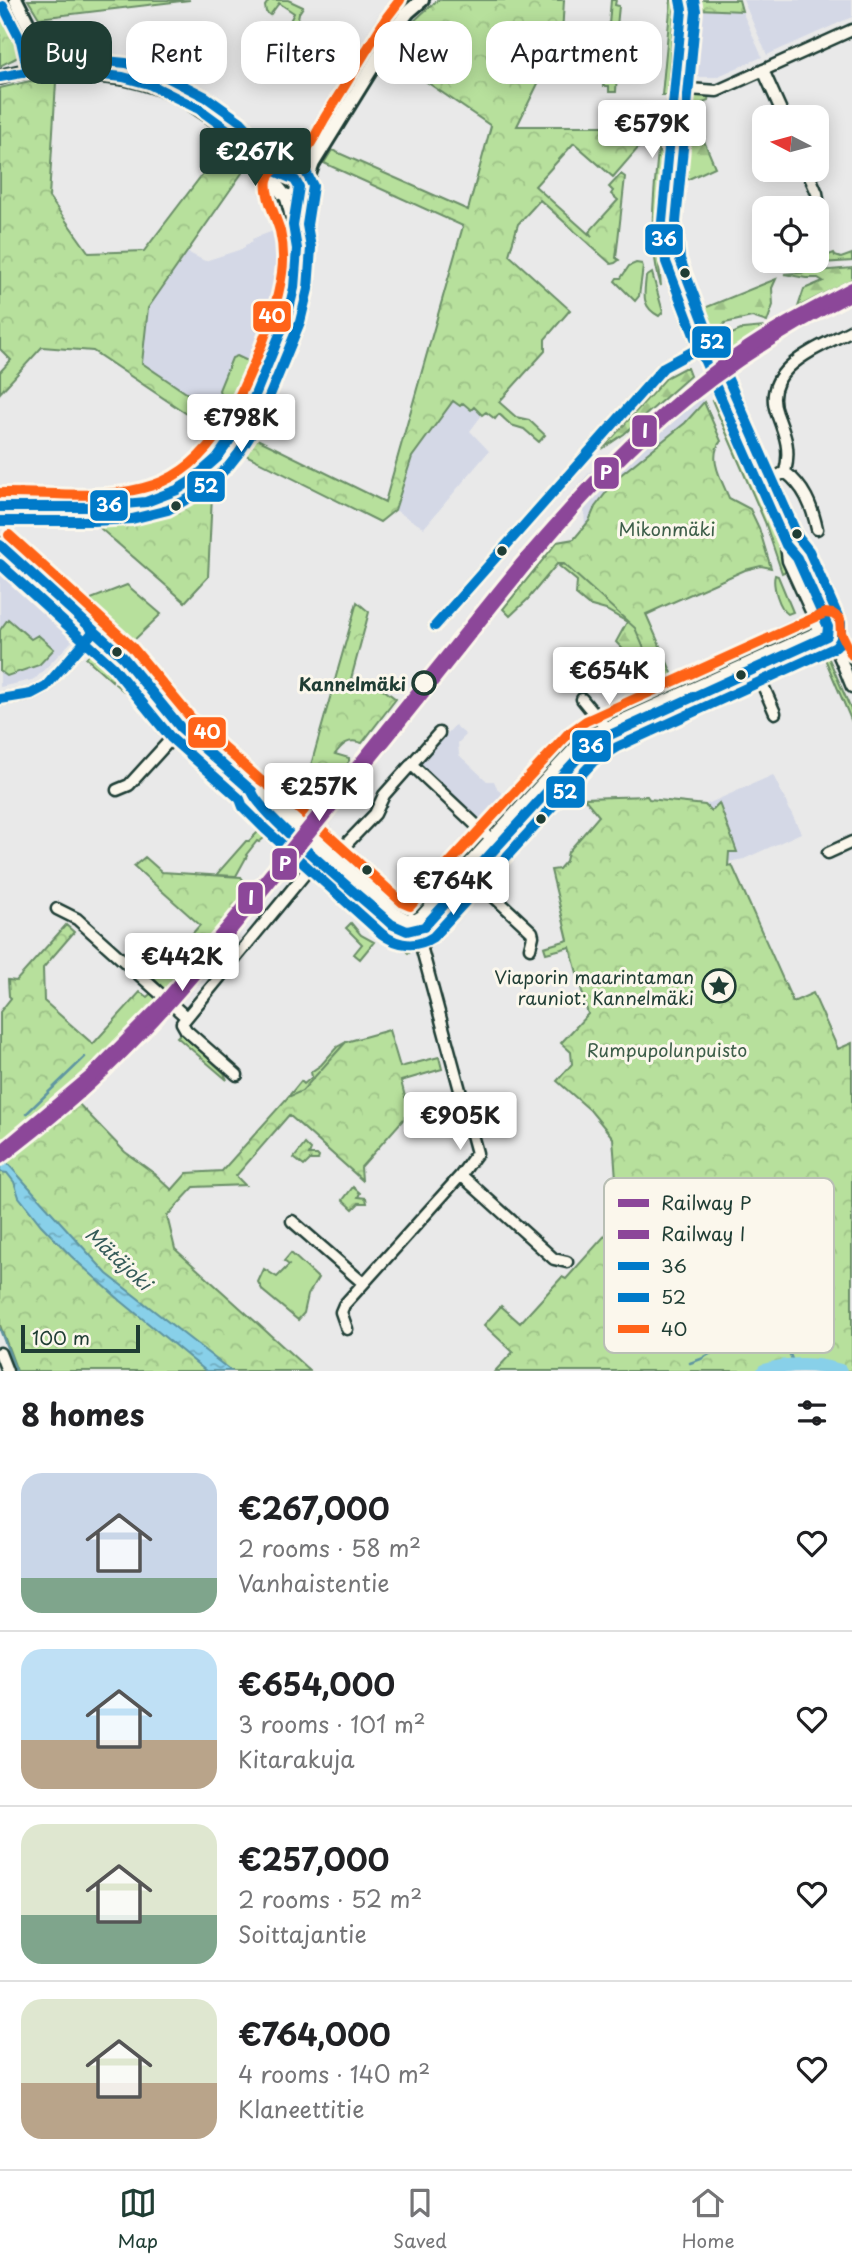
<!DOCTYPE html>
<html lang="en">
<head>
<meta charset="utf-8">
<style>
  body { margin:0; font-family:"Playpen Sans",sans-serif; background:#f6f6f6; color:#202124; height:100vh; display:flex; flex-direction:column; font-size:26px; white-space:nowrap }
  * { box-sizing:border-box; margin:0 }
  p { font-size:23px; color:#757577 }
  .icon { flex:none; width:38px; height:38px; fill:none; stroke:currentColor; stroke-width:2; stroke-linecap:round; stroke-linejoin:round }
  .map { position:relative; height:1371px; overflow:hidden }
  .side { display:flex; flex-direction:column; background:#fff; flex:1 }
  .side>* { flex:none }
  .banner { position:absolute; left:21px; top:21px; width:810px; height:63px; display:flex; gap:14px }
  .needle { width:46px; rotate:276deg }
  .controls { position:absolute; left:752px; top:105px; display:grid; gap:14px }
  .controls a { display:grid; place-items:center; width:77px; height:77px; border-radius:14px; background:#fff; box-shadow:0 4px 18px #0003; font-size:35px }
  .scale { position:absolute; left:21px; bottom:18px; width:119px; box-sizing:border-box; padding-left:7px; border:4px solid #1f3d34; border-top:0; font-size:19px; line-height:24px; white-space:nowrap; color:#1f3d34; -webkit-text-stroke:5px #fbf7ec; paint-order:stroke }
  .price { position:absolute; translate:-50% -60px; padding:0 16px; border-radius:7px; background:#fff; color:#222; font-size:23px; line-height:46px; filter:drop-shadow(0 2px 4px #0008) }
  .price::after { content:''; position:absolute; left:50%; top:42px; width:21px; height:16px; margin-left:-10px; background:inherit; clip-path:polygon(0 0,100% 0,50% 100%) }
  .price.active { background:#1f3d34; color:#fff }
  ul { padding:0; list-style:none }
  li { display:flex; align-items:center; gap:21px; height:175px; padding:0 21px }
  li+li { border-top:2px solid #e0e0e0 }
  li span { display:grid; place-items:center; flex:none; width:196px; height:140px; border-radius:21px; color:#555 }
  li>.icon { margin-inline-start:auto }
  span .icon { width:84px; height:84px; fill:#fffc; stroke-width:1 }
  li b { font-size:30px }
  h2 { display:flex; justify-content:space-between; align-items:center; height:84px; padding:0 21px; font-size:30px }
  .chip { padding:0 24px; border-radius:21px; background:#fff; box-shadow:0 4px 18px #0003; font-size:24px; line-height:63px }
  .chip.active { background:#1f3d34; color:#fff }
  .tabs { display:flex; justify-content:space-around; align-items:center; height:98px; border-top:2px solid #e0e0e0; background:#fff; font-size:19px; color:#757577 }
  .tabs a { display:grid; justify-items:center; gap:4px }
  .tabs .active { color:#1f3d34 }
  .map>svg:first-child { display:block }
</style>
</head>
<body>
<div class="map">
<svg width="852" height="1371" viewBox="0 0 852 1371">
  <defs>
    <pattern id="forest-firs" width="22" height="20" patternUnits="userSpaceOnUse" patternTransform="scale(1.75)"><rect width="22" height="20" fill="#b7e09c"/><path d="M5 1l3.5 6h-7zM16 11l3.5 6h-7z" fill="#9dc187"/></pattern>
    <pattern id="park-crowns" width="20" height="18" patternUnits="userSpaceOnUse" patternTransform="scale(1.75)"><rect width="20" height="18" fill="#b7e09c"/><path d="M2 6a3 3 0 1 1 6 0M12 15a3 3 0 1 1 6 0" fill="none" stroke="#9dc187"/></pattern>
    <pattern id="water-ripples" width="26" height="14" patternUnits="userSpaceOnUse" patternTransform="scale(1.75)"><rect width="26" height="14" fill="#88d0e9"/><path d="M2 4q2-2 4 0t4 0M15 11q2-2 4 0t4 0" fill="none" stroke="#6faabe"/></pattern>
  </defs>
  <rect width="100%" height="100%" fill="#e9e9e9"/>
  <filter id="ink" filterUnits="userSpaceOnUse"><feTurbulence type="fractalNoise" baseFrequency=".0143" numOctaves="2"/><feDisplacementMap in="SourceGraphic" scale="14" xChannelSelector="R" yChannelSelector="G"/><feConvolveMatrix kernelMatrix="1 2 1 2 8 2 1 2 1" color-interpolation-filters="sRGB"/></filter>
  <g filter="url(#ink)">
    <!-- built -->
    <path fill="#d4d8e6" d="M743,0H852V17L767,55Z
      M698,9L742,11L762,57L716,77H692Z
      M284,227L288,252L285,287L282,301L232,424L142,364L148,308L187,252L205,261L245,248V245L253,242L252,239Z
      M852,279V298L804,324L732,372L724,356L737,345L806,302Z
      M692,380L704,402L685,423L618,477L595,507L589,521L585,527L584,508L553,541L540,530L589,473L620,443Z
      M453,400L474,407L482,415L470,431L489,451L424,528L395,510L412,457Z
      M0,557L75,626V638L37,677L32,680L0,687Z
      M455,725L466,735L458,743L459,755L487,781H494L498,790L504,795L480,822L418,766Z
      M773,775L801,833L744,859L728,862L649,799L705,805Z"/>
    <!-- grass -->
    <path fill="#b7e09c" stroke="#6b8e68" stroke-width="2" d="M269,0H288L303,7L299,13L296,29L290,30L286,29L294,13L279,3L270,15L266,12L265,6Z
      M671,0H675L667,95H662Z
      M689,0H694L686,80H682Z
      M600,55L610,56V65H604L603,72L617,73L616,92H609V86H603V79L597,78Z
      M690,93H709L708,101L690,108Z
      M317,131L321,133C311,148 301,171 280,165L283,162L288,166L305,150L301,145L302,144L307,147L317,137L313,133Z
      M676,132L680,133L673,225L676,270L667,244V234Z
      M658,150L662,156L656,232L661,286C647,240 654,196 658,150Z
      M636,263L642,264L643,267L639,296L635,301L615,281L617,278H621L629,266Z
      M237,356L250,362L251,365L238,399L233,400L220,394L219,390L232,358Z
      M728,386L767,472L759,470L724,388Z
      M715,399L772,526L787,571L782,573L765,522L712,400Z
      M774,489L790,526L783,522L771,494Z
      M805,547L809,551L828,593L824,600L806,557Z
      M0,557L61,612L59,614L0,562Z
      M775,575L778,576L793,612L788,614C779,608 772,585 775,575Z
      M127,585L161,614L126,648L78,604Z
      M101,646L118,664L112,681L86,658L96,647Z
      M828,652L829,659L852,712V722L823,654Z
      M121,666L142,689L133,699L115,684Z
      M145,694L165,719L169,731L137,702Z
      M264,826L265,829L264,838L259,842L257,841L246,855L247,856L236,876L216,875L246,841H249Z
      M361,907C377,916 410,928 416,947L408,953Z
      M351,923L361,935L374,942L360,959L354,954L362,944L346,928Z
      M181,1033L224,1073L227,1080L177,1037Z
      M346,1042L295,1101L288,1097L301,1081L304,1084L312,1077L311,1072L321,1065L337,1047Z
      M291,1253L318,1278L308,1295L304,1313L298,1320L263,1291L258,1282L264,1269L277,1277L289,1265L284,1261Z"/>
    <!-- forest -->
    <path fill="url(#forest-firs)" stroke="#6b8e68" stroke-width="2" d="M707,109L704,141L715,167L682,182L689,117Z
      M824,252L826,256L834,253L835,256L841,258L852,254V261L788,265L791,261H817V254Z
      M852,268V279L798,307L804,289L823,281L818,278H806L784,274Z
      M652,273L663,312L659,316C641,307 644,294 646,277Z
      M776,279L772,288L773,305L767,322L752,317L725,323L719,332L723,338L743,329L764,327V329L737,345L724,356L702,309Z
      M684,368H687L690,376L624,434L602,449L667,377Z
      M567,562L655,611L646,615L653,661L641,654L631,658L616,642L627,622L606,610L588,605L576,595L577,581L559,566Z"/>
    <!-- park -->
    <path fill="url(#park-crowns)" stroke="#6b8e68" stroke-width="2" d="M0,0H6L28,45C25,57 10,60 0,66Z
      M28,0H190L39,18Z
      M438,0H564L562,35L517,126H654L653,142L638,148L613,177L574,143L535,186L592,237L589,232L618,200L611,194L613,191L609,187L621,174L625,177L616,258L619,260L615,263L611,264L540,200L518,224L509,255L570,310L545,339V351L499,402L516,417L529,420L545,435L539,442L524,429L511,425L499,414L495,419L486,412L482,415L474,407L471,410L463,403L460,406L453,401L412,457L395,510L380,522L236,450L247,434L385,502L463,226L324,163L332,150L468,210L491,126L390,57C404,30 414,19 438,0Z
      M611,0H616L615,5L619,6L617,26L609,25Z
      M699,0H739L742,11L698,9Z
      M30,81L56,82L49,197L89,253L144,251L227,142L249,163L148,308L142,363L232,424L223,438L93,351L42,347L0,393V372L11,360L0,349V88Z
      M704,402L721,441C707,457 722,481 729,498L750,509L759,528L771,568L761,566L745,570L646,614L675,680L661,687L635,628L564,564H557L528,599L510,616L503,609L557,542L574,539L589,521L595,507L618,477L685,423Z
      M213,475L208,577L185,602L85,515C145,514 164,511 213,475Z
      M357,602L369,612L351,679L380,687L396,699L362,743C348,738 343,744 335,754L349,758V762L304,818L294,809L300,804Z
      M8,619L31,639L38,635L54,649L39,665L7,676L0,671V630Z
      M647,796L649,799L705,805L711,811L719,803L737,852H729L728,866L732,865L793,1002L813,993L838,1049L852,1043V1371H495L513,1352L484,1325L501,1306L520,1323L562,1277L566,1279L619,1220L613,1138L590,1110L557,1081L572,1064L571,1052L561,1043L588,1014L570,947L546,953L544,947L568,940L551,870L559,869L566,861L568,852L599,816L584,798Z
      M145,857L162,872L241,877L250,890L165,990L115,1046L0,1146V1012L11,998L9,996L8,980L16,981L66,925L74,932L43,968L44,1001L93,1044L140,992L147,997L160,985L153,978L200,925L134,866Z
      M389,1030L400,1067L439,1057L442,1069L401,1081L409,1113L361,1167L362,1180L289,1115L236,1176L245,1185L194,1187L167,1216L175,1249L310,1371H17L0,1325V1164L76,1101L125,1152L155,1174L172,1190L187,1173L222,1171L288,1097L302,1091L346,1042Z
      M305,1144L311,1150L309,1155H317L319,1157L318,1160H310L304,1166L294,1158Z
      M353,1187L360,1193L358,1197L366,1198L367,1203H359L353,1209L343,1200Z"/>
    <!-- water -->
    <path fill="url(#water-ripples)" stroke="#5e95a1" stroke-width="2" d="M0,1155L107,1274L231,1371H206L121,1301L71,1256L41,1225L19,1197L14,1182L7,1173L0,1172Z"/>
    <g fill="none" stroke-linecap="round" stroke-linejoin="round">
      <!-- stream -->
      <path stroke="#5e95a1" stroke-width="2.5" d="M26,1114L85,1057
        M750,1301L765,1321
        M0,1329L16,1371
        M775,1333L789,1352L794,1364
        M690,1363L701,1359L765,1322"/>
      <!-- river -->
      <path stroke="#88d0e9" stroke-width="14" d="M764,1371C791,1363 813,1363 840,1371"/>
      <defs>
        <path id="minor" d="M686,0L682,10L662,222L666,262L699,348L786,545L788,561L820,631C837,642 844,669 852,687
          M763,70L784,117
          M674,88L717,91L852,30
          M807,170L817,193L819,206
          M293,225L297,193
          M785,472C804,486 812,506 817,529
          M761,485L785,472C791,449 785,435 777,414C759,368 821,347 852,330
          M0,507C44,505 104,512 146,502C189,492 226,456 246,417C278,336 313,284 285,195
          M787,545L797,558L828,627V632
          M435,626L664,367L699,348
          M754,665L775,713
          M0,699L31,694L46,686L94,631
          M582,699L608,731
          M411,764L494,842
          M117,790L129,785L181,728
          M828,853L852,842
          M329,862L375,814L384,795L439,733
          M464,874L477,881L532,932L533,936L530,948
          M57,909L77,919L186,1017
          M417,930L428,922L585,750L610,735L827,636
          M237,1075L186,1030L182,1023L322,853
          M461,1175L554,1259L567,1262
          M292,1221L363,1283
          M347,1329L341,1312L344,1305L461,1175L477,1153L414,920L421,916L550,774L578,744L593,733L828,627
          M0,1353L7,1371"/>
        <path id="major" d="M16,0L34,36L42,69
          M0,77C32,68 42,69 74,73C94,76 114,75 133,80C181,91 242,131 266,174C270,182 279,186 283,194L290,197C301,192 310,174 313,163L399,24L408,12L422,0
          M263,166L287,178L295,180L299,187
          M0,545L123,657L181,728L252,791L258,793L281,811L395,914L407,920H414
          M254,798L284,828L391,924L403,931L417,930"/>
      </defs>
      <!-- minor casing -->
      <use href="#minor" stroke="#1f3d34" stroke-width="15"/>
      <!-- major casing -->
      <use href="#major" stroke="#1f3d34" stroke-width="18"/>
      <!-- minor -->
      <use href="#minor" stroke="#fbf7ec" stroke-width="10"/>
      <!-- major -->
      <use href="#major" stroke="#fbf7ec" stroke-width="12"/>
      <defs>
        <path id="bus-1" d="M0,77L42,69L123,77L149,84L199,109L232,133L263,166L295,180L299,187L293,225L297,249L294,288L287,317L246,417L217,458L191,481L177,490L146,502L93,507H0
          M0,545L123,657L181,728L252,791C258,813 367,902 391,924L407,931L424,927L585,750L610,735L827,636L828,627L797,558L786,545L699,348L666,262L662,222L682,10L680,0
          M435,626L664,367L699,348
          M0,699L31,694L46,686L94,631"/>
        <path id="bus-2" d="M3,6L21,41L28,72
          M0,521H93L132,519L168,510L200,492L228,467L239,453L258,424L300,322L308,289L311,248L307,225L313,186L305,170L271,155L241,122L206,97L155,71L126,63L43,55
          M0,564L113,667L171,738L240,799L243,807L265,829L382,934C398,946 416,948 433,937L594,761L617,747L836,647L841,639V623L809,551L798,537L712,343L680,259L676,222L696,11L694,0"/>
        <path id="bus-3" d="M0,493C47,492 97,500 143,488C206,473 233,413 256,359C267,331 278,303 282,273C284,259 283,244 280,231C276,217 264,194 267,180C271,165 294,162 304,152C313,143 319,127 326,116C346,83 367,50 387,17L400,0
          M9,535L132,647L191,718L259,779L290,801L403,903L410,906L568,734L586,721L825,613L833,614L840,619L841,633L852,655"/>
      </defs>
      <!-- bus-1 casing -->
      <use href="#bus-1" stroke="#fbf7ec" stroke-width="16"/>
      <!-- bus-2 casing -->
      <use href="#bus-2" stroke="#fbf7ec" stroke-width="16"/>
      <!-- bus-3 casing -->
      <use href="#bus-3" stroke="#fbf7ec" stroke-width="16"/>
      <!-- bus-1 -->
      <use href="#bus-1" stroke="#007ac9" stroke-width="10"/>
      <!-- bus-2 -->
      <use href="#bus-2" stroke="#007ac9" stroke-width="10"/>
      <!-- bus-3 -->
      <use href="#bus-3" stroke="#ff6319" stroke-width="10"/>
      <defs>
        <path id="rail-1" d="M0,1158C41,1127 80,1095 117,1058C175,1001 226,936 277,873C337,800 397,727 455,653C520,571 584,488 663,419C720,369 784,329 852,294"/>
        <path id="rail-2" d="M0,1152L92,1075L164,1002L225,930L520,565C583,492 647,421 724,364C764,334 808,311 852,288"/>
      </defs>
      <!-- rail-1 casing -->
      <use href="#rail-1" stroke="#fbf7ec" stroke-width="18"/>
      <!-- rail-2 casing -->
      <use href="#rail-2" stroke="#fbf7ec" stroke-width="18"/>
      <!-- rail-1 -->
      <use href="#rail-1" stroke="#8c4799" stroke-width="12"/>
      <!-- rail-2 -->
      <use href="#rail-2" stroke="#8c4799" stroke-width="12"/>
    </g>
  </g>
  <!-- icons -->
  <defs>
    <symbol id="sight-ring" viewBox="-11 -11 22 22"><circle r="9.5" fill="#fbf7ec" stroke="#1f3d34" stroke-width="1.5"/><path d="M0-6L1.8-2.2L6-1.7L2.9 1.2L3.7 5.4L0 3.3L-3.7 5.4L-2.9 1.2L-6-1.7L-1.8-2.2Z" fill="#1f3d34"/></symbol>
  </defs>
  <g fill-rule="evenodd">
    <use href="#sight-ring" x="700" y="967" width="38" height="38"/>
  </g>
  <!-- markers -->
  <g fill="#1f3d34" stroke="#fbf7ec" stroke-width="2.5">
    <circle cx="685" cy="273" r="6"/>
    <circle cx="176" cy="506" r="6"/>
    <circle cx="797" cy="534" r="6"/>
    <circle cx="502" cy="551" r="6"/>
    <circle cx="117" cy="652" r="6"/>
    <circle cx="741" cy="675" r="6"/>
    <circle cx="541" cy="819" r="6"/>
    <circle cx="367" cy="870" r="6"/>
  </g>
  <circle fill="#fbf7ec" stroke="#1f3d34" stroke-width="3.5" cx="424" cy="683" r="11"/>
  <g text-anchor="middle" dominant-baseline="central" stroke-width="6" stroke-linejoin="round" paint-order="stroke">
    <!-- park labels -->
    <g font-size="18" fill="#3d5e49" stroke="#fbf7ec">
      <text x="667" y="528">Mikonmäki</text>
      <text x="667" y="1049">Rumpupolunpuisto</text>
    </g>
    <!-- stop labels -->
    <g font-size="18" font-weight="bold" fill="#1f3d34" stroke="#fbf7ec" text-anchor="end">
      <text x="406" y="683">Kannelmäki</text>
    </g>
    <!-- poi labels -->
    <g font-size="18" fill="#1f3d34" stroke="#fbf7ec" text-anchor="end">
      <text x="694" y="976">Viaporin maarintaman<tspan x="694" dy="21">rauniot: Kannelmäki</tspan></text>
    </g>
    <!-- water labels -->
    <g font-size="19" font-style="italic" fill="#345a58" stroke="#fbf7ec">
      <text transform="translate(119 1258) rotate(43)">Mätäjoki</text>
    </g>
  </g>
  <!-- legend -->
  <rect x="604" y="1178" width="230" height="175" rx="10" fill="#fbf7ec" stroke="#b9bfb5" stroke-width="2"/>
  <rect x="618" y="1199" width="31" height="8" fill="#8c4799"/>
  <rect x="618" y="1230" width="31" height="9" fill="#8c4799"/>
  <rect x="618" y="1262" width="31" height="8" fill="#007ac9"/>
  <rect x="618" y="1293" width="31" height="9" fill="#007ac9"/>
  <rect x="618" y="1325" width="31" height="8" fill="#ff6319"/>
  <g font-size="19" fill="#1f3d34">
    <text x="661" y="1210">Railway P</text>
    <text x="661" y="1241">Railway I</text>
    <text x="661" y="1273">36</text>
    <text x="661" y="1304">52</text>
    <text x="661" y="1336">40</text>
  </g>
  <g stroke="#fbf7ec" stroke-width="2.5">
    <rect x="644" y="223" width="40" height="33" rx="7" fill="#007ac9"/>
    <rect x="252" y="300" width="40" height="33" rx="7" fill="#ff6319"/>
    <rect x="691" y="325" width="41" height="34" rx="7" fill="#007ac9"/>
    <rect x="631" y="414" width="27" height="34" rx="7" fill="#8c4799"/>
    <rect x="593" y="456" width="27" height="34" rx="7" fill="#8c4799"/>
    <rect x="186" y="470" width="40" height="33" rx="7" fill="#007ac9"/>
    <rect x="89" y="489" width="40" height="33" rx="7" fill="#007ac9"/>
    <rect x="187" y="716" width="40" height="33" rx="7" fill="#ff6319"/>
    <rect x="571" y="729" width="41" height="34" rx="7" fill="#007ac9"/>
    <rect x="545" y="775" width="41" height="34" rx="7" fill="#007ac9"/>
    <rect x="271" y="847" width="27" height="34" rx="7" fill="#8c4799"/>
    <rect x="237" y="881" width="27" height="34" rx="7" fill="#8c4799"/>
  </g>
  <g font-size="19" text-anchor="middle" font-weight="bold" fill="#fff">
    <text x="664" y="246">36</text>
    <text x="272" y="323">40</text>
    <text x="712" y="349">52</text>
    <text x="645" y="438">I</text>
    <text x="606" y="480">P</text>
    <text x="206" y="493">52</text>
    <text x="109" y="512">36</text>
    <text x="207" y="739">40</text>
    <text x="591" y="753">36</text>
    <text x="565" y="799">52</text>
    <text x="285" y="871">P</text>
    <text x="251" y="905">I</text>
  </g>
</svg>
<div class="controls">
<a><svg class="needle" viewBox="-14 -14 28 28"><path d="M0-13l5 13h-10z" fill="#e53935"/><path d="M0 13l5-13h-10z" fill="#757577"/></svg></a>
<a><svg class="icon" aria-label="locate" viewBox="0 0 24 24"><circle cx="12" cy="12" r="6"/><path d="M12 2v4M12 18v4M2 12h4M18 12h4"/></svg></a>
</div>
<div class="scale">100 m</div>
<b class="price" style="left:652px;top:160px">€579K</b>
<b class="price active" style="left:255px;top:188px">€267K</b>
<b class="price" style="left:241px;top:454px">€798K</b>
<b class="price" style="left:609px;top:707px">€654K</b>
<b class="price" style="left:319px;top:823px">€257K</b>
<b class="price" style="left:453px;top:917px">€764K</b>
<b class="price" style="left:182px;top:993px">€442K</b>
<b class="price" style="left:460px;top:1152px">€905K</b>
<div class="banner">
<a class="chip active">Buy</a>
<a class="chip">Rent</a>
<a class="chip">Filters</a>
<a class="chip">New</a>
<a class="chip">Apartment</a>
</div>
</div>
<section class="side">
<h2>8 homes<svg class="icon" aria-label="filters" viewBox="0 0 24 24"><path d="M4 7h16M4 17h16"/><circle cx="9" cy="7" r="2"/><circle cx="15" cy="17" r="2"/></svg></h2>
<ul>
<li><span style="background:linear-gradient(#c9d6e8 75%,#7fa58c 0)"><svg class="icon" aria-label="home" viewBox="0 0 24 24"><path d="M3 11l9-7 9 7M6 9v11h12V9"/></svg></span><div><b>€267,000</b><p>2 rooms · 58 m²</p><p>Vanhaistentie</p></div><svg class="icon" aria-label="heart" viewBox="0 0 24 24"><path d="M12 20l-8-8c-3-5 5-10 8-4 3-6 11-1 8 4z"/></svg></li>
<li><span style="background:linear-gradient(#bfe0f5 65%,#b9a48a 0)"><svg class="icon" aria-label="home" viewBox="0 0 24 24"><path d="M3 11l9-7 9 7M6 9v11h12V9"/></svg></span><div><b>€654,000</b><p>3 rooms · 101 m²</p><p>Kitarakuja</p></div><svg class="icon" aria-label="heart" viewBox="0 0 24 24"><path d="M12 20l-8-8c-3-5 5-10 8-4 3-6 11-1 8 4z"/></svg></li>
<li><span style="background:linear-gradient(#dfe7d0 65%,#7fa58c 0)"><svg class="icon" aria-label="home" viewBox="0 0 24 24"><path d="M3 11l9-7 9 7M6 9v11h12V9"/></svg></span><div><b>€257,000</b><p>2 rooms · 52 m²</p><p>Soittajantie</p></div><svg class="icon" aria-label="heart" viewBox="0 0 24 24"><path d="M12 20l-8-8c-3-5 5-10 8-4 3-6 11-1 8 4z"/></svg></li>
<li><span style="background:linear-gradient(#dfe7d0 60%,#b9a48a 0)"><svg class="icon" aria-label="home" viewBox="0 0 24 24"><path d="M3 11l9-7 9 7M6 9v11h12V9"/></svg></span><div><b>€764,000</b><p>4 rooms · 140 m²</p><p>Klaneettitie</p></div><svg class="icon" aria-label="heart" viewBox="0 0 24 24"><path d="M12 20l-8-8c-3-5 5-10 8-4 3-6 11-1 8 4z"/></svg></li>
</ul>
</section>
<nav class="tabs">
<a class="active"><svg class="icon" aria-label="map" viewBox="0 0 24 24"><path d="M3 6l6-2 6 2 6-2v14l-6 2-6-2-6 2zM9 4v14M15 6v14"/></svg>Map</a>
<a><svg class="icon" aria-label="saved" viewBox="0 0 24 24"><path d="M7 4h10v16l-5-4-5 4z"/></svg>Saved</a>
<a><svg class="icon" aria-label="home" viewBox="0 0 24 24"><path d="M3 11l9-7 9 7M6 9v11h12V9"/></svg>Home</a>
</nav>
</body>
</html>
